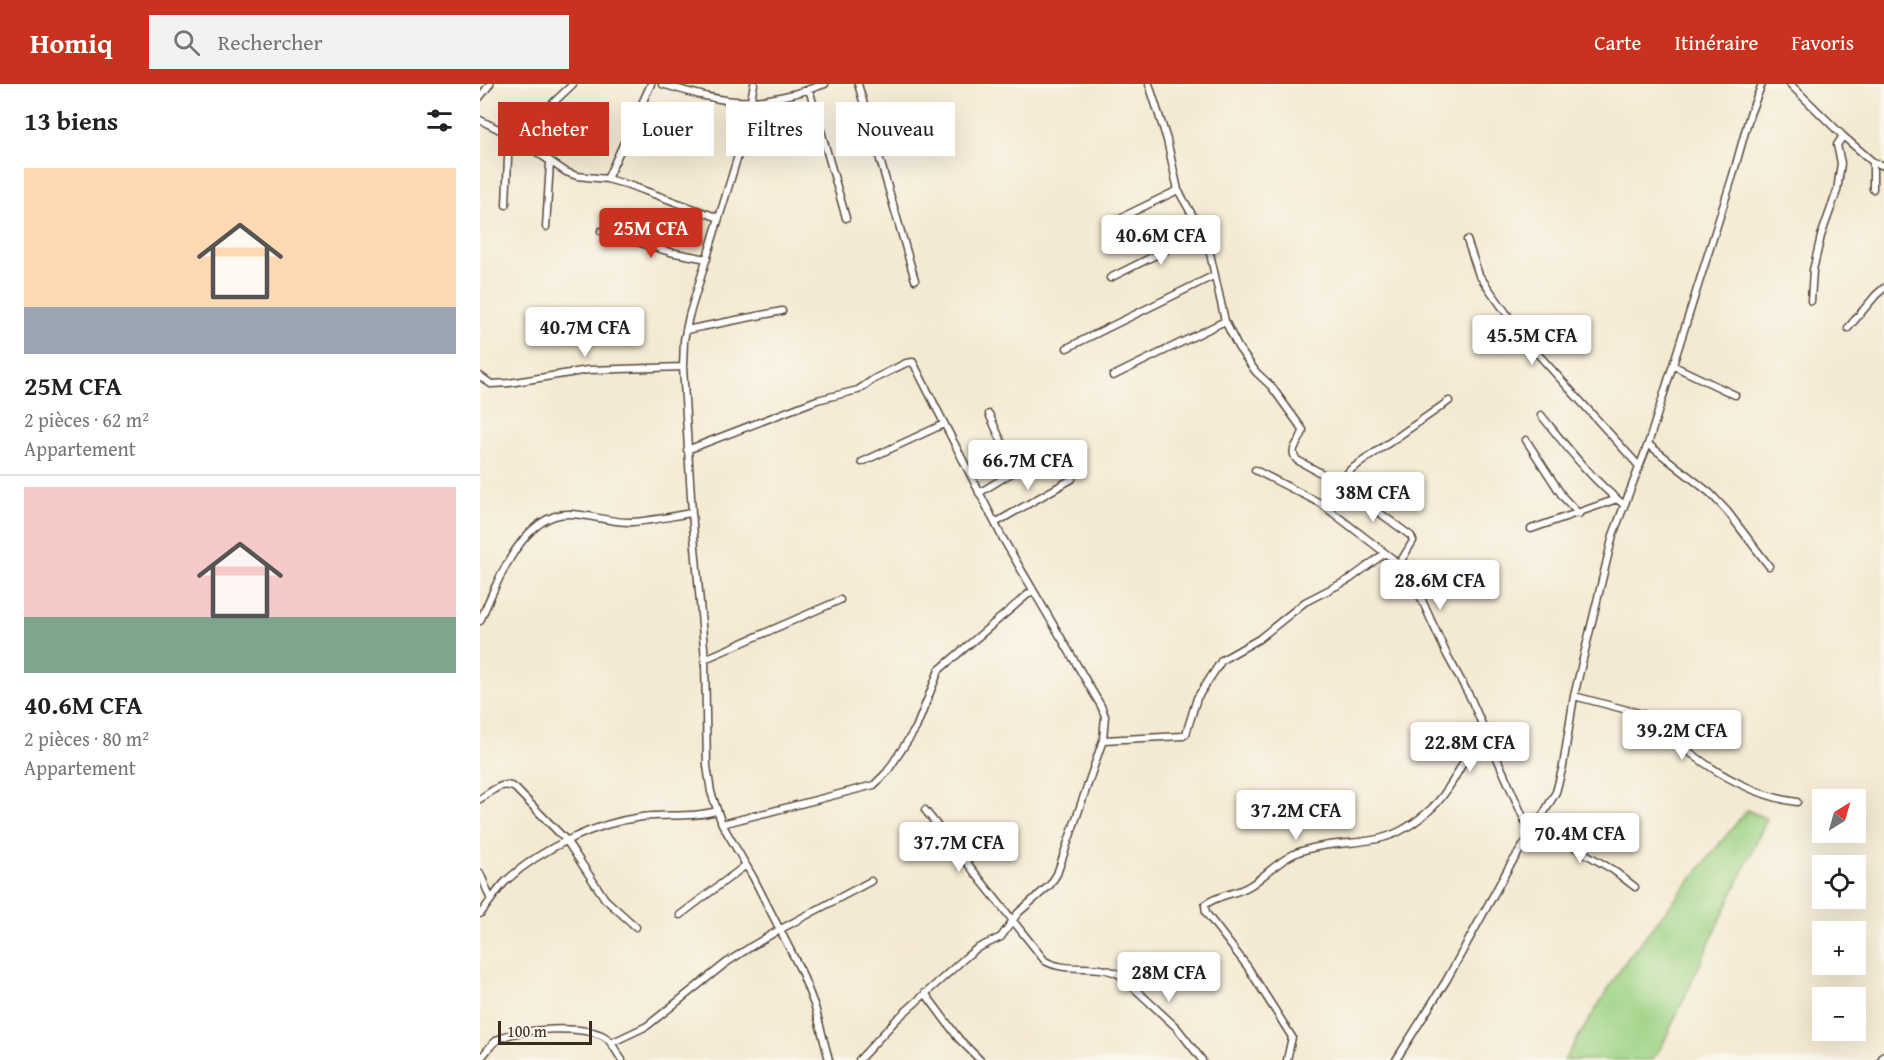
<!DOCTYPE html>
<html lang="fr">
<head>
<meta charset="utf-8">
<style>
  body { margin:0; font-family:"Gentium Book Plus",serif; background:#f2f2f2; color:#202124; height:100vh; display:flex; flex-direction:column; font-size:22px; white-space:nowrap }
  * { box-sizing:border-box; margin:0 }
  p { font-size:20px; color:#757577 }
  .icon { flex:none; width:33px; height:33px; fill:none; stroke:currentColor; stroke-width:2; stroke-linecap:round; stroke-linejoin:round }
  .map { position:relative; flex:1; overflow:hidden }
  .side { display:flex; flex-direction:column; background:#fff; width:480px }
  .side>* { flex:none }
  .banner { position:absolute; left:18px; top:18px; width:570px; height:54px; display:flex; gap:12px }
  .needle { width:39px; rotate:37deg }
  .tools { position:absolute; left:1332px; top:705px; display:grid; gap:12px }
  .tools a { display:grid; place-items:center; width:54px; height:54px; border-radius:0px; background:#fff; box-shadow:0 6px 24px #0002; font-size:30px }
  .scale { position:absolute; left:18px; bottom:15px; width:94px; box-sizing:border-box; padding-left:6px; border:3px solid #3b2a1e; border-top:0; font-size:16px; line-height:21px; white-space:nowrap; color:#3b2a1e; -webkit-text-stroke:4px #fbf7ec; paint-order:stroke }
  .price { position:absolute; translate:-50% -51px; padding:0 14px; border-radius:6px; background:#fff; color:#222; font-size:20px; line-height:39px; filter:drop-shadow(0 2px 3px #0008) }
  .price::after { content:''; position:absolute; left:50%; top:36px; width:18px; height:14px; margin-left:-9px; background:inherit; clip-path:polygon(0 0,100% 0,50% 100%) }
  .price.current { background:#c8321e; color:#fff }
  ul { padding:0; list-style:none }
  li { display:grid; align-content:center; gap:12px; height:318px; padding:0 24px }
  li+li { border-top:2px solid #e0e0e0 }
  li span { display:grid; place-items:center; height:186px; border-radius:0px; color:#555 }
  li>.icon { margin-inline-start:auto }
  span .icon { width:108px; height:108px; fill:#fffc; stroke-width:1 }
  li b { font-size:26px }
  h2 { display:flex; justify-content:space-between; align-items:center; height:72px; padding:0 24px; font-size:26px }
  .pill { padding:0 21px; border-radius:0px; background:#fff; box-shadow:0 6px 24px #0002; font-size:21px; line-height:54px }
  .pill.current { background:#c8321e; color:#fff }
  header { display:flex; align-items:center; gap:36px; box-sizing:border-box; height:84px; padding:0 30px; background:#c8321e; color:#fff }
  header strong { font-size:28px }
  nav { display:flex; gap:33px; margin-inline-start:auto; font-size:21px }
  .search { width:420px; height:54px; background:#f2f2f2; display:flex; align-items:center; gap:15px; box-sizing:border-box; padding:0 21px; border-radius:0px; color:#757577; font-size:22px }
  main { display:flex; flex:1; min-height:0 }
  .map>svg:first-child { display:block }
</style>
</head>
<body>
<header>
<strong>Homiq</strong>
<div class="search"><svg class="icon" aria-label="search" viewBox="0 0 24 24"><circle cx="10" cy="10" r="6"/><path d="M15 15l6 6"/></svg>Rechercher</div>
<nav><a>Carte</a><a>Itinéraire</a><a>Favoris</a></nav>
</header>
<main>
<section class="side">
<h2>13 biens<svg class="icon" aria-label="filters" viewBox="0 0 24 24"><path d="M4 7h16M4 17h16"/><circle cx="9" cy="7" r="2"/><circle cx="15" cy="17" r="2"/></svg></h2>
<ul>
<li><span style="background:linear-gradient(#ffd9b3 75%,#9aa5b1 0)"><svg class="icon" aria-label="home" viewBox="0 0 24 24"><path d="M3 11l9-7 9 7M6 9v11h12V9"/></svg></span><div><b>25M CFA</b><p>2 pièces · 62 m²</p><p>Appartement</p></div></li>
<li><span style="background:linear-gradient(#f6c9c9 70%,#7fa58c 0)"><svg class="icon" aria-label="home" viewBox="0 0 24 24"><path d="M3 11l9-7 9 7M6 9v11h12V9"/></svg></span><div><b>40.6M CFA</b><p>2 pièces · 80 m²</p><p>Appartement</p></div></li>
</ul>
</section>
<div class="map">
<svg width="1404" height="976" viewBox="0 0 1404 976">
  <rect width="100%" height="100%" fill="#fbf7ec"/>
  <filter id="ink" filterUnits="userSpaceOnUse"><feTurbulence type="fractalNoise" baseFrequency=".0167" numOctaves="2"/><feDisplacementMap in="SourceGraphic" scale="12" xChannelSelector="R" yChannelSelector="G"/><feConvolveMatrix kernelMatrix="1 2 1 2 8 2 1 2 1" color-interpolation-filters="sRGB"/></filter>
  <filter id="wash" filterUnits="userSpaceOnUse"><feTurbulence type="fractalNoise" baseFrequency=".008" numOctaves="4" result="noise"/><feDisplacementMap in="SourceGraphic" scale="24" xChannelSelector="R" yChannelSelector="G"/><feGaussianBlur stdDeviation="1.35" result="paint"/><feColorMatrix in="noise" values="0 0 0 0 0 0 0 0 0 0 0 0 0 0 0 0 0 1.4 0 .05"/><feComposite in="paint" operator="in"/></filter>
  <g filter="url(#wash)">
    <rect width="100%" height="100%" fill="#f4e9d2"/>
    <!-- green -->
    <path fill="#9cd283" stroke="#6c7e50" stroke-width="1.5" d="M1267,726L1287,735L1182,962L1172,976H1084L1147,875Z"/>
  </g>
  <g filter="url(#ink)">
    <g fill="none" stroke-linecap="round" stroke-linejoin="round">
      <defs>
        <path id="minor" d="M182,0C206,7 230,15 254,17C284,19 317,10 345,0
          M274,0L264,52L209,232L204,256L203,283L212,429L225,575L227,682L231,708L242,740L273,793L321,887L335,923L349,976
          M378,0L435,196
          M669,0L687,56L698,106L722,148L729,165L745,237L758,263L776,288L791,302L823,346C822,358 807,364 817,376L859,399L931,452L933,457L919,480
          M1310,0L1363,52L1393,78L1404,82
          M329,5L366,134
          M0,13L10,0
          M0,36L36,54L86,88L97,92L127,95L149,101L239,134
          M36,54L93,0
          M127,95L171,0
          M1393,105V78
          M26,121L29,50
          M630,139L698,106
          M66,143L70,79
          M121,147L190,168L227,175
          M987,156L999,191L1047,258L1159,382
          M630,194L722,148
          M1331,217L1333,186L1341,152L1357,107L1361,79L1357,61L1363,52
          M1368,244L1396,211L1404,204
          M206,246L302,227
          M587,264L735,191
          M1194,282L1255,311
          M0,292L11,300L29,299L108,286L203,283
          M633,292L745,237
          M1061,331C1087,363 1111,395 1143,420
          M1046,356L1083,413L1099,430
          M1168,360L1230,409L1247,427L1289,482
          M207,366L337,316L378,306L394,295L426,279L433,278L522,453L621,622L625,632L623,656L577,790L570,801L538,829L521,853L496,865L486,873L416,936L379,976
          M382,378L464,340
          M775,386L840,419L913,475L925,487L935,501L967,571L990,613L1051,751
          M859,399L870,386L969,317
          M499,409L535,387L509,330
          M515,439L592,395
          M1051,445L1137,415
          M0,537C15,503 42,429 89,430C110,430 131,439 152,438C172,437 192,432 212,429
          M225,575L360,516
          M1094,612L1174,633L1180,637C1191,648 1200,661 1212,670C1242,693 1280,713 1317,718
          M623,656L703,652L706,650L717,614L742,576L779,555L825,518L870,495L905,469
          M0,715C11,708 22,696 35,704L86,756L125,815L156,843
          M445,726L565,877C588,890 617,878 640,891L697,944L722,976
          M242,740L394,701L407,688L436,644L459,586L553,506
          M1057,741L1133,786L1155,803
          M0,789L11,816
          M0,830C9,820 16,807 26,797C60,765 116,739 162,733C187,730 213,734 236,727
          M200,831L266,781
          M445,909L479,955L500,976
          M131,959L167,942L246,879L272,862L299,846L391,797
          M0,975C6,969 11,959 19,955C38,944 107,941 125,953C133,959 136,968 142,976
          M807,976L812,953L767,882L726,829L725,821C738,810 756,811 771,801C786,791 798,777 816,769C843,758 874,761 902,754C921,749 938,737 952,724C973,704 988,667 1003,642
          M916,976L966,897L1029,783L1057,741L1076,708L1083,682L1094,612L1133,451L1168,360L1253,91L1270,30L1282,0
          M1401,976L1404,971"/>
      </defs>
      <!-- minor casing -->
      <use href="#minor" stroke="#574739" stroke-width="9"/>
      <!-- minor -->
      <use href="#minor" stroke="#fff" stroke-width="6"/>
    </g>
  </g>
</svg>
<div class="tools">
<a><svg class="needle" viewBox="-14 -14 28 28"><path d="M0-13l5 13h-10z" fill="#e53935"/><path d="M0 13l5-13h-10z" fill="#757577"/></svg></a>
<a><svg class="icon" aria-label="locate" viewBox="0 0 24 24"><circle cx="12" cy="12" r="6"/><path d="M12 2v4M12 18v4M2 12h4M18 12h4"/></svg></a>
<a>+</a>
<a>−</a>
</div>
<div class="scale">100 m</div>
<b class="price current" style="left:171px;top:175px">25M CFA</b>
<b class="price" style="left:681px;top:182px">40.6M CFA</b>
<b class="price" style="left:105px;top:274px">40.7M CFA</b>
<b class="price" style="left:1052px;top:282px">45.5M CFA</b>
<b class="price" style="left:548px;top:407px">66.7M CFA</b>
<b class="price" style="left:893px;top:439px">38M CFA</b>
<b class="price" style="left:960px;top:527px">28.6M CFA</b>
<b class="price" style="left:1202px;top:677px">39.2M CFA</b>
<b class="price" style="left:990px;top:689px">22.8M CFA</b>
<b class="price" style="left:816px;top:757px">37.2M CFA</b>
<b class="price" style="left:1100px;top:780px">70.4M CFA</b>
<b class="price" style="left:479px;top:789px">37.7M CFA</b>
<b class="price" style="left:689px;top:919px">28M CFA</b>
<div class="banner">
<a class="pill current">Acheter</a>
<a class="pill">Louer</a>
<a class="pill">Filtres</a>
<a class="pill">Nouveau</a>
</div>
</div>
</main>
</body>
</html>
